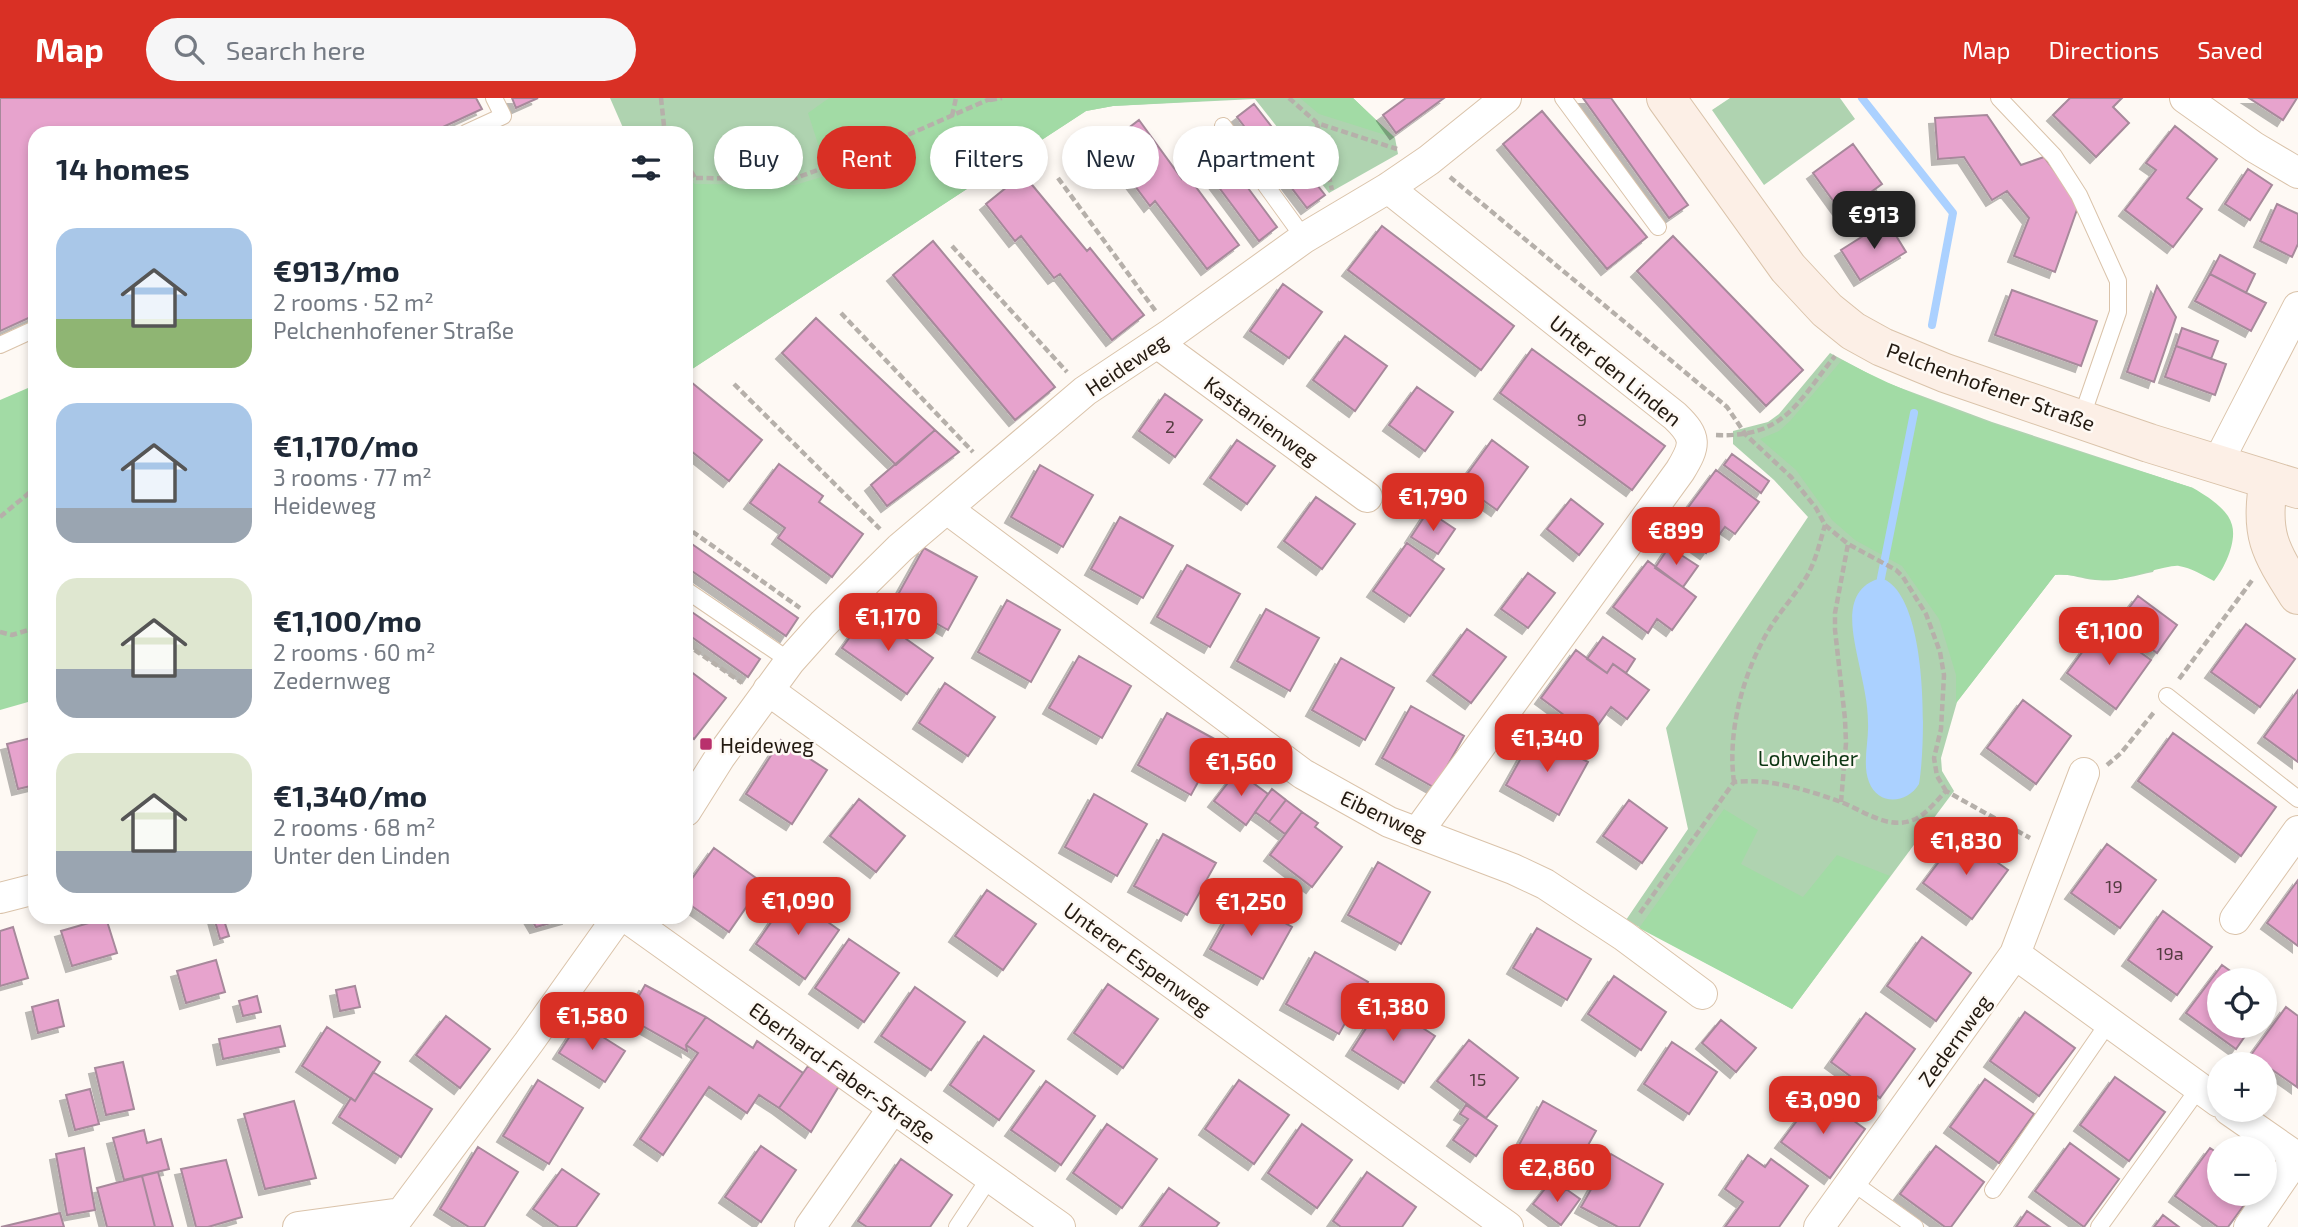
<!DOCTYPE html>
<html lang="en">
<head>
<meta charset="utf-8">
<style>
  body { margin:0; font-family:"Exo 2",sans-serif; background:#f6f6f7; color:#1f2937; height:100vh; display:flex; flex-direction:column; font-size:26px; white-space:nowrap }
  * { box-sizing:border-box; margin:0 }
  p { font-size:23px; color:#747a83 }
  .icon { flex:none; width:38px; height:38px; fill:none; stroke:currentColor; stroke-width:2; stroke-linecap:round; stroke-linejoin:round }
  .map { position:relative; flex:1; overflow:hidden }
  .side { position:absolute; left:28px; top:28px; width:665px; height:798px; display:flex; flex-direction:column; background:#fff; border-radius:21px; box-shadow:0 4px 10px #0003 }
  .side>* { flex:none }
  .banner { position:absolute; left:714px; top:28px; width:665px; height:63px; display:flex; gap:14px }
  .controls { position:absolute; left:2207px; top:870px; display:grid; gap:14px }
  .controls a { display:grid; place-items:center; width:70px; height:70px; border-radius:50%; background:#fff; box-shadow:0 4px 10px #0003; font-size:35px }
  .price { position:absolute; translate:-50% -60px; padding:0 16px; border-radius:14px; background:#d93025; color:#fff; font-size:23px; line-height:46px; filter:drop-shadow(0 2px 4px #0008) }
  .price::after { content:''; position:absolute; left:50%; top:42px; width:21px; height:16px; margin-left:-10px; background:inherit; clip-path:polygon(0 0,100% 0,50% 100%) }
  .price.selected { background:#222; color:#fff }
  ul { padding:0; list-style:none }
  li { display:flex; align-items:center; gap:21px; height:175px; padding:0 28px }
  li span { display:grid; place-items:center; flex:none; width:196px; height:140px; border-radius:21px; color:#555 }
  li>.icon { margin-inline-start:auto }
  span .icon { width:84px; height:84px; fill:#fffc; stroke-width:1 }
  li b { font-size:30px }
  h2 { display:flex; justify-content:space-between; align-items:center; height:84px; padding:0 28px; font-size:30px }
  .pill { padding:0 24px; border-radius:32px; background:#fff; box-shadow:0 4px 10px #0003; font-size:24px; line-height:63px }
  .pill.selected { background:#d93025; color:#fff }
  header { display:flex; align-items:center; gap:42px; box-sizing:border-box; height:98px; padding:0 35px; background:#d93025; color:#fff }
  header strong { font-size:33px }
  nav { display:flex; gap:38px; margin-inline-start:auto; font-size:24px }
  .search { width:490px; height:63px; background:#f6f6f7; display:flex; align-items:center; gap:18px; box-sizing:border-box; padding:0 24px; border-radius:38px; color:#747a83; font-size:26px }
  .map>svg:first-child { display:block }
</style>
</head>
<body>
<header>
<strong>Map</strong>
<div class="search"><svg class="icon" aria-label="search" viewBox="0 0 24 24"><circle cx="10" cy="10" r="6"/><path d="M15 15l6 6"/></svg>Search here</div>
<nav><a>Map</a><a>Directions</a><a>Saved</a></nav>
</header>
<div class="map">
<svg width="2298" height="1129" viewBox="0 0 2298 1129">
  <defs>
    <filter id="shadow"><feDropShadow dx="-6" dy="6" stdDeviation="0" flood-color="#0004"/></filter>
  </defs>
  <rect width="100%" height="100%" fill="#fef9f4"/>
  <!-- green -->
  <path fill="#afd3b0" d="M610,0H1353L1395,40L1398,56L1329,95L1255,1L1113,8L1086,13L686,275V35H619L624,32Z
    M1730,0H1840L1855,21L1764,87L1712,12Z
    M1830,255L1882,283L1992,324L2193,390L2153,474C2134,478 2114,484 2095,482C2080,481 2070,475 2055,477L1957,604L1941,660L1942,673L1954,693L1792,911L1626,822L1688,731L1666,630L1808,419L1774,382L1733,346V333L1768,324L1779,316Z"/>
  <!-- forest -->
  <path fill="#a2dba5" d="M829,0H1256L1113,8L1086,13L686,275V79L695,86L795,87L828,77L808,15Z
    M1300,0H1353L1395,40L1319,16Z
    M1842,262C1949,319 2078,352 2193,390C2207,398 2228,411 2232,427C2237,444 2224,471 2214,483C2203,477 2191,470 2179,468C2171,466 2128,480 2115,482C2094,484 2076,475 2055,477L1956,605V577L1939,521L1902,468L1855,442L1832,422L1796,372L1760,341L1779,333L1790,323Z
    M35,287V602L0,612V302Z
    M1724,711L1758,732L1741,766L1803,799L1837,757L1890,778L1792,911L1639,830Z"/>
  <!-- water -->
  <path fill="#abd1ff" d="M1881,480C1929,496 1926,645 1919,686C1907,706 1878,708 1869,684C1862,666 1869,643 1868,625C1868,605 1863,585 1859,566C1853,536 1840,491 1881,480Z"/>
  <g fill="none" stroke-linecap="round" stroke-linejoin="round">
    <!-- stream -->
    <path stroke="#abd1ff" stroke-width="8" d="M1862,0L1953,115L1932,227
      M1881,480L1914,315"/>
  </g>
  <!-- building -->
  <path fill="#e7a3cd" stroke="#a7899b" stroke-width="2" filter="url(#shadow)" d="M0,0H476L482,11L430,35H35V217L0,233Z
    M512,0H538L516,10Z
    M1406,0H1444L1396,35L1383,17Z
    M1583,0H1611L1688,107L1669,120Z
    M2070,0H2122L2113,9L2129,25L2096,59L2053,17Z
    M2249,0H2297L2283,22Z
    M1254,6L1325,97L1307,110L1237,19Z
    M1542,13L1647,139L1607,171L1503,46Z
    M1987,17L2021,67L2044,59L2079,106L2055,174L2014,158L2029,120L2007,93L1992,102L1964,59L1938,61L1935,20Z
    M1139,22L1182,81L1187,77L1239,147L1207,171L1155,103L1150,108L1105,48Z
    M2175,28L2217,61L2187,100L2202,111L2173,149L2125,112L2156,72L2146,65Z
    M1207,35L1277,129L1259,143L1188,48Z
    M1853,46L1882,86L1842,115L1813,75Z
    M2248,71L2272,87L2250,122L2225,106Z
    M1023,76L1087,153L1090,150L1144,217L1112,242L1060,176L1054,180L1021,138L1015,143L986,106Z
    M2277,106L2298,116V146L2292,159L2260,143Z
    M1887,123L1906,154L1860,182L1841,152Z
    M1382,128L1514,228L1481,272L1348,172Z
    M1673,138L1803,272L1766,308L1637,173Z
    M933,143L1055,289L1015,322L893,177Z
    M2220,157L2255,176L2246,195L2210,176Z
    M2210,176L2266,205L2251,233L2195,203Z
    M1283,186L1322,214L1289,260L1250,233Z
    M2157,188L2176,219L2154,284L2127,274Z
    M2012,192L2097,223L2081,268L1995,237Z
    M816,220L935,332L896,367L782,255Z
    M2182,230L2218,243L2211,261L2176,248Z
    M1345,238L1387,268L1355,313L1313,282Z
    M2176,248L2226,266L2215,297L2165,279Z
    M1532,251L1665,348L1632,392L1500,295Z
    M691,284L762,342L729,383L686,349V289Z
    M1417,289L1453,314L1425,353L1389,327Z
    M1165,296L1202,322L1175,359L1139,333Z
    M935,332L959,354L887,408L871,387Z
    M1237,342L1275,368L1247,406L1210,380Z
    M1492,342L1528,369L1497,412L1460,386Z
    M1732,356L1769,383L1761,395L1724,367Z
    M779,366L823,398L819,404L863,436L832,479L778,440L785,430L750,405Z
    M1040,367L1093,397L1063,449L1011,419Z
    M1716,372L1759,404L1735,436L1725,429L1706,455L1672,431Z
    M1316,399L1355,426L1322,471L1284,443Z
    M1571,401L1603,426L1579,457L1547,431Z
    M1428,413L1455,431L1438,456L1411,439Z
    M1120,419L1173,448L1143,500L1091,471Z
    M689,444L798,520L786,538L686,469V449Z
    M1407,445L1444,471L1410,518L1373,493Z
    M1669,449L1698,468L1683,489L1655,470Z
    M924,450L977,479L948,532L895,502Z
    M1648,463L1696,499L1672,532L1657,521L1648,535L1613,509Z
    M1187,467L1240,496L1210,549L1157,519Z
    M1528,475L1555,495L1528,530L1501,511Z
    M2138,498L2177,527L2157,555L2117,526Z
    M1007,502L1060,532L1031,584L978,554Z
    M686,510L760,561L748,579L686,535Z
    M1266,511L1319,540L1290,593L1237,563Z
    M868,514L933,560L907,596L842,550Z
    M2246,526L2295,561L2260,609L2211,574Z
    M2102,527L2151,562L2116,611L2067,575Z
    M1467,531L1506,559L1471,605L1433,577Z
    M1603,539L1635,561L1626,575L1613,566L1607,575L1587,561Z
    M1576,552L1607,575L1613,566L1649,592L1627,621L1611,609L1591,637L1541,600Z
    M1079,558L1131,588L1102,640L1049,610Z
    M1341,560L1394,590L1365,642L1312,612Z
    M686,570L726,600L694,641L686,635Z
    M945,585L995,619L968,658L919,625Z
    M2298,592V664L2264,639Z
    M2023,602L2071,638L2036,686L1987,650Z
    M1411,608L1464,638L1435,690L1382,660Z
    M1167,615L1220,644L1191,697L1138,667Z
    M1535,635L1588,664L1559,717L1506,687Z
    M2173,635L2276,709L2241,758L2138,683Z
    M35,639V687L18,691L7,646Z
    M781,642L827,672L792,726L746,696Z
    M1237,673L1268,696L1246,727L1214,703Z
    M1272,691L1286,702L1269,724L1255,714Z
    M1094,696L1147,726L1117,778L1065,749Z
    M859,701L905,738L876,774L830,738Z
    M1286,702L1302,714L1285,736L1269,724Z
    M1629,702L1667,730L1642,765L1603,738Z
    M1302,714L1318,725L1315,729L1342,749L1312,789L1270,757Z
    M1163,736L1216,765L1187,817L1134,788Z
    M1959,737L2008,772L1972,821L1923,785Z
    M2107,746L2156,782L2120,830L2071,795Z
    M714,750L763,785L729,834L686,804V789Z
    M1378,764L1430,794L1401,846L1348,817Z
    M2298,782V848L2267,825Z
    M987,792L1036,826L1003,872L955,838Z
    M790,797L839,832L805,881L756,846Z
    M1239,799L1292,829L1263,881L1210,851Z
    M2163,813L2212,849L2177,897L2128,862Z
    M214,819H223L229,838L220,841Z
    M530,819H568V820L536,829Z
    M106,820L117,855L72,868L61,833Z
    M13,829L28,880L0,888V833Z
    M1537,830L1591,861L1567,902L1513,870Z
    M1922,839L1971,875L1936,923L1887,888Z
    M849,841L899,875L864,924L815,890Z
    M1315,854L1368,884L1339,936L1286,906Z
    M216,862L225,894L186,905L177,873Z
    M2222,867L2243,882H2219V928H2252L2236,951L2186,915Z
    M1614,878L1666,914L1641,952L1588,916Z
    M1108,886L1158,921L1123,970L1074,935Z
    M645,887L706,919L686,947L687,953L627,919Z
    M355,888L360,909L340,913L336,892Z
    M915,889L965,924L931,972L881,938Z
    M257,898L261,914L243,918L239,903Z
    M58,902L64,928L38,935L32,909Z
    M1383,904L1435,938L1404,985L1352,952Z
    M2286,909L2298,918L2297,989L2251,957Z
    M2025,914L2075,950L2039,998L1990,963Z
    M1866,915L1915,951L1880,1000L1831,964Z
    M446,918L490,951L460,990L416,957Z
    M706,919L753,950L757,943L803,975L779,1010L759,997L747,1015L709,989L663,1057L640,1041L698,955L686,947Z
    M1721,922L1756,950L1736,974L1702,945Z
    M579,924L625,953L605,984L559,955Z
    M280,928L285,948L223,961L219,941Z
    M327,929L380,964L355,1003L302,968Z
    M984,938L1034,973L999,1022L950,987Z
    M1469,942L1518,980L1486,1020L1437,983Z
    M1672,944L1717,974L1689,1016L1644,986Z
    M123,964L134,1011L106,1017L95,970Z
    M808,968L839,988L811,1034L779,1010Z
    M373,974L432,1011L401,1059L339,1019L351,1000L355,1003Z
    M2115,979L2165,1014L2129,1063L2080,1027Z
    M1985,981L2034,1016L1999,1065L1950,1029Z
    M538,982L583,1010L549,1066L503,1038Z
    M1239,982L1289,1017L1254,1066L1205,1031Z
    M1046,983L1095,1018L1061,1067L1011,1032Z
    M90,991L99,1026L75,1032L66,997Z
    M1817,996L1865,1031L1830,1080L1781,1044Z
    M294,1003L316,1080L265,1091L244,1016Z
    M1543,1003L1596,1033L1567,1085L1514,1056Z
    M1466,1007L1497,1028L1476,1058L1453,1042L1468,1021L1460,1016Z
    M1107,1026L1157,1061L1122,1110L1073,1075Z
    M1302,1026L1352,1062L1317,1110L1268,1075Z
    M144,1032L147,1045L161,1041L169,1071L124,1082L113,1040Z
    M2070,1045L2119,1081L2084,1129L2035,1093Z
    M761,1048L796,1072L761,1124L725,1099Z
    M1936,1048L1984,1084L1951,1129H1945L1900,1096Z
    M478,1049L518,1074L484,1129H469L440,1111Z
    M84,1050L95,1112L67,1117L56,1056Z
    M2210,1050L2219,1056V1096H2252L2228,1129H2218L2175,1098Z
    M1611,1056L1663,1086L1639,1129H1618L1581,1109Z
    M1748,1057L1765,1069L1771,1061L1808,1088L1779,1129H1725L1743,1104L1725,1091Z
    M901,1061L952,1097L930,1129H867L858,1123Z
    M226,1062L242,1119L208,1129H196L181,1071Z
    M562,1071L599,1096L576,1129H559L533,1111Z
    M158,1074L173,1129H155L142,1078Z
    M1367,1074L1416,1109L1402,1129H1341L1333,1123Z
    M142,1078L155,1129H107L97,1090Z
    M1548,1087L1561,1097L1566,1091L1580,1101L1561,1127L1533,1106Z
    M1169,1090L1219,1125L1216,1129H1141Z
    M2027,1113L2050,1129H2016Z
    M60,1115L64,1129H1Z
    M2163,1117L2179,1129H2154Z"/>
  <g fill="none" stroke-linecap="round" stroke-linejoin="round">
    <defs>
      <path id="lane" d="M1563,0L1658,129
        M1999,0L2054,58L2079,97L2118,183V214L2081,321
        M1223,28L1304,140
        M466,35L503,18L494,0
        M0,247L35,231
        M686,492L790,563
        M2167,598L2298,701
        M1852,1084L1915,1129
        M1993,1092L2109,924
        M957,1129L990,1079
        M2099,1129L2199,990"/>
      <path id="street" d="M2185,0L2254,49L2298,75
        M1388,90L1675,318C1697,339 1696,347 1680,373L1417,735
        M1157,245L1367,399
        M2217,366L2298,209
        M947,411L1303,676L1389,724L1513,771L1545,786L1624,838L1702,896
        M768,592L1508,1129
        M686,713L720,659L790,563L823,526L900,450L1085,293L1172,235L1304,140L1388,90L1429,62L1506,0
        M0,800L35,791
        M626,819L1060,1129
        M2235,821L2298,733
        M2015,856L2219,1004
        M2229,1012L2298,1060
        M298,1129L401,1115
        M391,1129L529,944L618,819
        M810,1129L893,1010
        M1819,1129L2015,856L2084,675
        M2249,1129L2297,1059"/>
      <path id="secondary" d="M1666,0L1788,170L1827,212L1853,233L1882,249L1945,275L2149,345L2298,391
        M2269,382C2259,436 2270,453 2298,497"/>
    </defs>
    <!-- lane casing -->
    <use href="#lane" stroke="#dac3aa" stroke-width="18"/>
    <!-- street casing -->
    <use href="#street" stroke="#dac3aa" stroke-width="32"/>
    <!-- secondary casing -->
    <use href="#secondary" stroke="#dac3aa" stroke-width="40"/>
    <!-- path -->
    <path stroke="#b6b0aa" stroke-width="4.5" stroke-dasharray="7 3.5" stroke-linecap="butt" d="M661,0L664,28L668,35
      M1289,0L1317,25L1397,51
      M990,2L1002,0
      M952,18L956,0
      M1317,26L1332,92
      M686,64L695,80
      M1450,79L1727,309L1746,337L1791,379L1816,410L1825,427L1848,446L1896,472L1903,479L1926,516L1940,554L1944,577L1941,631L1934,660L1937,678L1946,693
      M1058,80L1157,215
      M686,83L695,80L793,81L878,50L992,0
      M952,148L1067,274
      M841,215L973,354
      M734,286L880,431
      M1716,337C1784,340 1797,305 1835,258
      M0,419L35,390
      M686,425L693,434L800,510
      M686,442L693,434
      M0,534L12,537L35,530
      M686,546L742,585
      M2179,581L2253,481
      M2107,667L2121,655L2155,613
      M1734,684C1727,634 1743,574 1770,530C1781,512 1796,496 1807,478C1816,462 1820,444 1825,427
      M1841,704L1846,645L1845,621L1835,532V515L1848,446
      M1640,815L1734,684C1769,680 1808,692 1841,704C1864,713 1888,732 1913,722C1926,717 1936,703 1946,693L2030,740"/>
    <!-- lane -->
    <use href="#lane" stroke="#fff" stroke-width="16"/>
    <!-- street -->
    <use href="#street" stroke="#fff" stroke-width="30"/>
    <!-- secondary -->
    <use href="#secondary" stroke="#fcefe6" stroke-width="38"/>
  </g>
  <!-- markers -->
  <rect fill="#b9306d" stroke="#fef9f4" stroke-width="2.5" x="699" y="639" width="14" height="14" rx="3.5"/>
  <g text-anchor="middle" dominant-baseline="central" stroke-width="5" stroke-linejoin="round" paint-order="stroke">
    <!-- number labels -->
    <g font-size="18" fill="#543c40">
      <text x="1582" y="321">9</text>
      <text x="1170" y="328">2</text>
      <text x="2114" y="788">19</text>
      <text x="2170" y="855">19a</text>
      <text x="1478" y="981">15</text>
    </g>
    <!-- street labels -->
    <g font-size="21" fill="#231a11" stroke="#fef9f4">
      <text transform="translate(1126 266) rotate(-34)">Heideweg</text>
      <text transform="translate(1616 272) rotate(39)">Unter den Linden</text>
      <text transform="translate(1991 288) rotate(20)">Pelchenhofener Straße</text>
      <text transform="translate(1262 322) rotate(36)">Kastanienweg</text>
      <text transform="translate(1384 717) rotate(25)">Eibenweg</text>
      <text transform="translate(1138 860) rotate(36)">Unterer Espenweg</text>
      <text transform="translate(1954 942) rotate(-54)">Zedernweg</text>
      <text transform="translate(843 974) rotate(36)">Eberhard-Faber-Straße</text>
    </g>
    <!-- poi labels -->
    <g font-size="21" fill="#231a11" stroke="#fef9f4" text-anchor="start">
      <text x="720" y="646">Heideweg</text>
    </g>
    <!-- park labels -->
    <g font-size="21" fill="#0d3613" stroke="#fef9f4">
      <text x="1808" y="659">Lohweiher</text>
    </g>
  </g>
</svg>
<div class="controls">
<a><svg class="icon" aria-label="locate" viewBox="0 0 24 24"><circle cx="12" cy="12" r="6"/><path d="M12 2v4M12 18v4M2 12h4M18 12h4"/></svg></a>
<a>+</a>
<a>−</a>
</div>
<b class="price selected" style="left:1874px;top:153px">€913</b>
<b class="price" style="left:1433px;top:435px">€1,790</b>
<b class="price" style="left:1676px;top:469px">€899</b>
<b class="price" style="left:888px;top:555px">€1,170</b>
<b class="price" style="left:2109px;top:569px">€1,100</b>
<b class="price" style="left:1547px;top:676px">€1,340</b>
<b class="price" style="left:1241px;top:700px">€1,560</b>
<b class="price" style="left:1966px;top:779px">€1,830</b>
<b class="price" style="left:798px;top:839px">€1,090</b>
<b class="price" style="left:1251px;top:840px">€1,250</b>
<b class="price" style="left:1393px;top:945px">€1,380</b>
<b class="price" style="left:592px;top:954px">€1,580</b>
<b class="price" style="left:1823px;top:1038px">€3,090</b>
<b class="price" style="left:1557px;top:1106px">€2,860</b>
<div class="banner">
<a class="pill">Buy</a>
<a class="pill selected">Rent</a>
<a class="pill">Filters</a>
<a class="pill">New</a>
<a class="pill">Apartment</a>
</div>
<section class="side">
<h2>14 homes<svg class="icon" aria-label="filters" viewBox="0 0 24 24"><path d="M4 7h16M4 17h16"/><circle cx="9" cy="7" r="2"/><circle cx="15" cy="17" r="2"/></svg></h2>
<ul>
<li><span style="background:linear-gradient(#a9c7e8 65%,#8fb573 0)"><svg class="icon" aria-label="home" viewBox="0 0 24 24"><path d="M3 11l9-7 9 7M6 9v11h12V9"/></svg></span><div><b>€913/mo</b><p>2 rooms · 52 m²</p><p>Pelchenhofener Straße</p></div></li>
<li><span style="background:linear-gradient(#a9c7e8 75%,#9aa5b1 0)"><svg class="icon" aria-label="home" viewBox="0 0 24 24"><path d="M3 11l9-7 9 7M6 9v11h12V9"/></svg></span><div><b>€1,170/mo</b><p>3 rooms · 77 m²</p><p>Heideweg</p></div></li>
<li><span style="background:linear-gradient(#dfe7d0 65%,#9aa5b1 0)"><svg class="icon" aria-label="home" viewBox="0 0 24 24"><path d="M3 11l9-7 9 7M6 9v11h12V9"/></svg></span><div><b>€1,100/mo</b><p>2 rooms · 60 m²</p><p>Zedernweg</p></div></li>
<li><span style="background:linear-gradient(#dfe7d0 70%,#9aa5b1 0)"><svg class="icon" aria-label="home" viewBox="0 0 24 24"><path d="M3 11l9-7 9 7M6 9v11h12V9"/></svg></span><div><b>€1,340/mo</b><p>2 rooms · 68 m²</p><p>Unter den Linden</p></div></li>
</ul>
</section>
</div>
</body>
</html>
